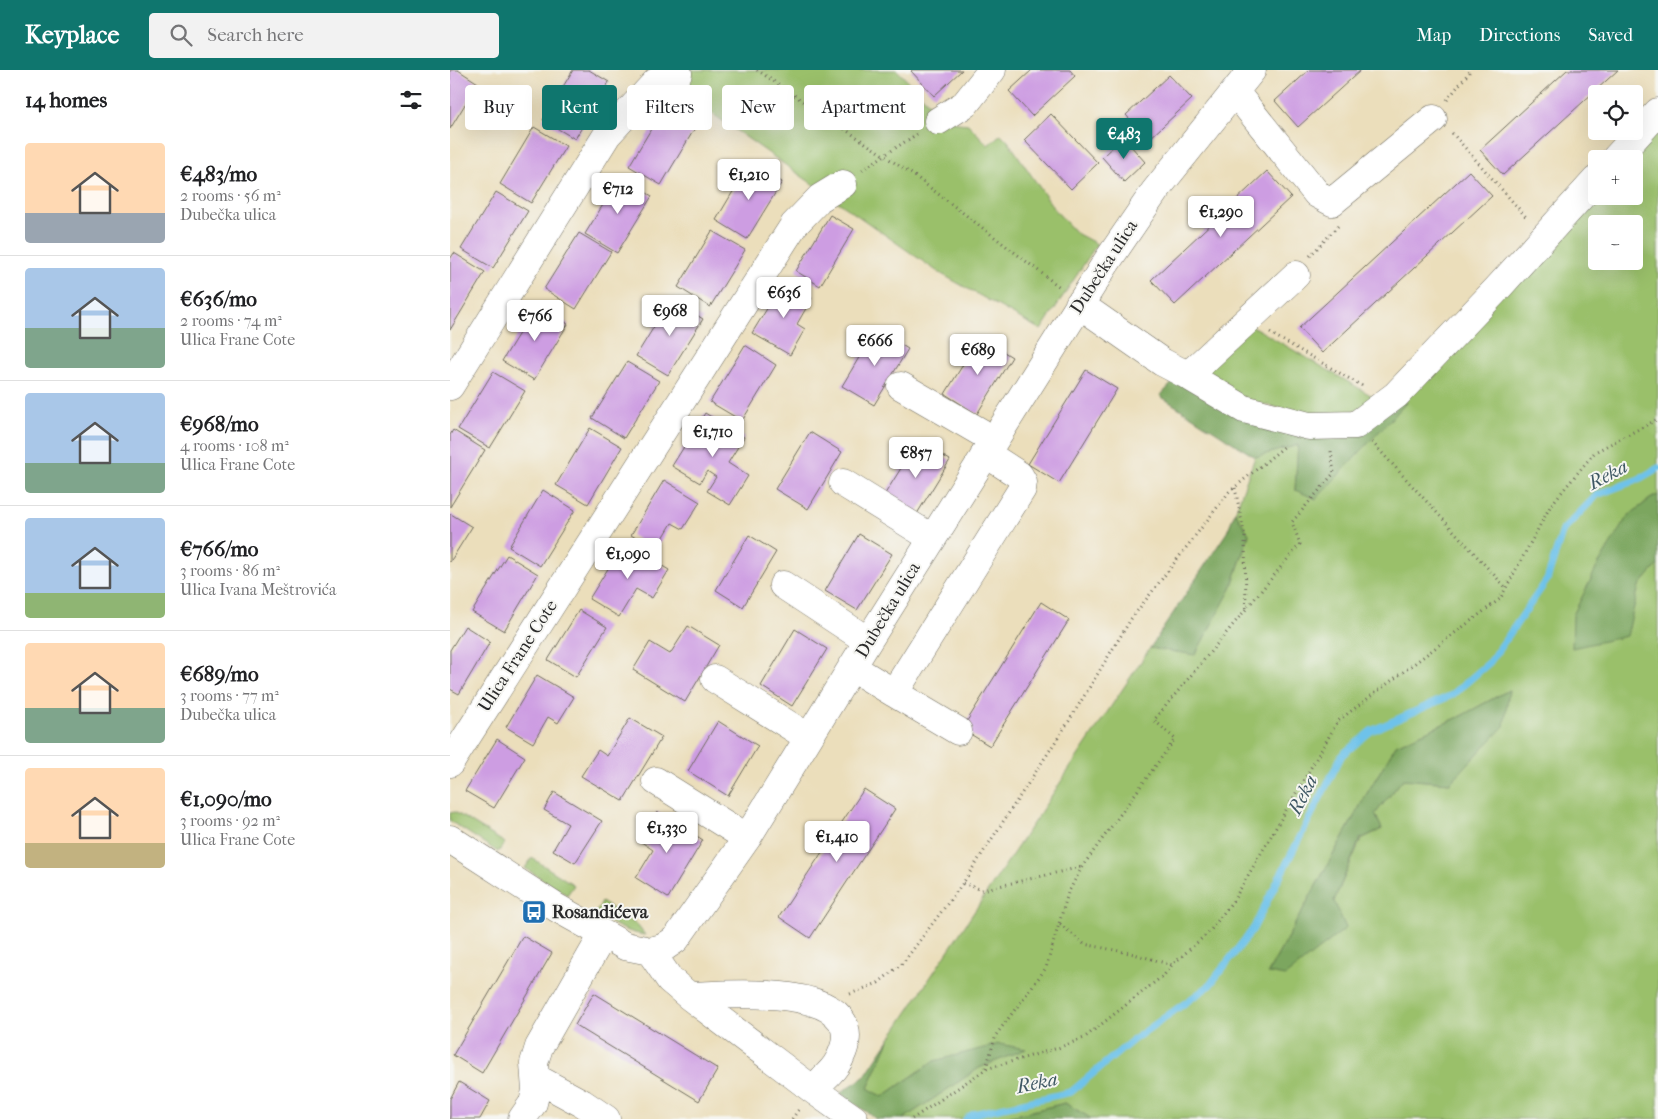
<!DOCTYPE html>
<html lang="en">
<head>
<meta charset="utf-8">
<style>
  body { margin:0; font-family:"IM FELL French Canon",serif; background:#f2f2f2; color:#202124; height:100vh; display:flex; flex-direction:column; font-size:19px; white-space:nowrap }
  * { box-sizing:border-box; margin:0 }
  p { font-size:16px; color:#757577 }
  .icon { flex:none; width:28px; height:28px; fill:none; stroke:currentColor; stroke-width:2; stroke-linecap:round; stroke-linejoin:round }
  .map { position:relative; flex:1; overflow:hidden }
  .sheet { display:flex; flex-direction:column; background:#fff; width:450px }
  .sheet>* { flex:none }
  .hud { position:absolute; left:15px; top:15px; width:475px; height:45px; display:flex; gap:10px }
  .controls { position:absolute; left:1138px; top:15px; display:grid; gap:10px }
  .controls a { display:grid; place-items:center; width:55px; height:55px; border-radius:5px; background:#fff; box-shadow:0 5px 20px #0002; font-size:25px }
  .price { position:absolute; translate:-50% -42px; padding:0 11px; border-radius:5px; background:#fff; color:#222; font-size:16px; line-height:32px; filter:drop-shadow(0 1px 2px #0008) }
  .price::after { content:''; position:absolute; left:50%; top:30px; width:15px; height:11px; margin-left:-8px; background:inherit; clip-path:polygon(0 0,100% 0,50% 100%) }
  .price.active { background:#0f766e; color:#fff }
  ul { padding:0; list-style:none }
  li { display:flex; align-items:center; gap:15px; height:125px; padding:0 25px }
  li+li { border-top:1px solid #e0e0e0 }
  li span { display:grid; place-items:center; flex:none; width:140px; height:100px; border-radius:5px; color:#555 }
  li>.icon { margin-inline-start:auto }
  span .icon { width:60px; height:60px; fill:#fffc; stroke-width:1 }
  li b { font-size:21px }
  h2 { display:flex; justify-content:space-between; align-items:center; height:60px; padding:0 25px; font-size:21px }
  .chip { padding:0 18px; border-radius:5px; background:#fff; box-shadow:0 5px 20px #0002; font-size:18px; line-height:45px }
  .chip.active { background:#0f766e; color:#fff }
  header { display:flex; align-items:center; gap:30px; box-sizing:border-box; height:70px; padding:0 25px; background:#0f766e; color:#fff }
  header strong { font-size:24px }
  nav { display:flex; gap:28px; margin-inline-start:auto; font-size:18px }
  .search { width:350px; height:45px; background:#f2f2f2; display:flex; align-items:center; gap:12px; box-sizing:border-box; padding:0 18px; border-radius:5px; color:#757577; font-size:19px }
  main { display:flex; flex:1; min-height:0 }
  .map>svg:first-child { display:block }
</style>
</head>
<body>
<header>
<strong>Keyplace</strong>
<div class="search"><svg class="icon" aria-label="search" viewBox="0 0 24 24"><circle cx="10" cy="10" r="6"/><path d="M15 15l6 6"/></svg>Search here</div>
<nav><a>Map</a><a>Directions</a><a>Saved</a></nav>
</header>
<main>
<section class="sheet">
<h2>14 homes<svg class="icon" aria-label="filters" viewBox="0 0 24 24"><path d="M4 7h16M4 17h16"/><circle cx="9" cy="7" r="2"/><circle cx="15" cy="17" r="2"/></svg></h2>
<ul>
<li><span style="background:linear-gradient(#ffd9b3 70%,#9aa5b1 0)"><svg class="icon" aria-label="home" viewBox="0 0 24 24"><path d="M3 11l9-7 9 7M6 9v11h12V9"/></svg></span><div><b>€483/mo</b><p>2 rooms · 56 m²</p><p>Dubečka ulica</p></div></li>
<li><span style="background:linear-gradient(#a9c7e8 60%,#7fa58c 0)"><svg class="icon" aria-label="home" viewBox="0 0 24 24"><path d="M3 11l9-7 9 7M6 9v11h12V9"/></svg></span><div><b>€636/mo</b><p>2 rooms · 74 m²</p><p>Ulica Frane Cote</p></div></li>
<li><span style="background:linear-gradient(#a9c7e8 70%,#7fa58c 0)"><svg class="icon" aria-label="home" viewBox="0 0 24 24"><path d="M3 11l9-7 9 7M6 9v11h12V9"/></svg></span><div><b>€968/mo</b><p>4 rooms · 108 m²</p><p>Ulica Frane Cote</p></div></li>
<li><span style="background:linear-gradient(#a9c7e8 75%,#8fb573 0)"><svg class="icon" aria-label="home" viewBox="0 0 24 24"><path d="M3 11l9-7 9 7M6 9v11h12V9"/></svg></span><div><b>€766/mo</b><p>3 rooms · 86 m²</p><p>Ulica Ivana Meštrovića</p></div></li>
<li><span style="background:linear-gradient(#ffd9b3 65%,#7fa58c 0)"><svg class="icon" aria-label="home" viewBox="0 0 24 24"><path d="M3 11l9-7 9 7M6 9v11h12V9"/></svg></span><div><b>€689/mo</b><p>3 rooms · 77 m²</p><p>Dubečka ulica</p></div></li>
<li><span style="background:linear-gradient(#ffd9b3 75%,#c2b280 0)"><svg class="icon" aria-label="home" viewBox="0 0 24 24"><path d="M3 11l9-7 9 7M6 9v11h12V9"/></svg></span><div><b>€1,090/mo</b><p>3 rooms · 92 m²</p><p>Ulica Frane Cote</p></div></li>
</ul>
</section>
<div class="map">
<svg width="1208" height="1049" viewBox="0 0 1208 1049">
  <rect width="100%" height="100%" fill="#f6f6f2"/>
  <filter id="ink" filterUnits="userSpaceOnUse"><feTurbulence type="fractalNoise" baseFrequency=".02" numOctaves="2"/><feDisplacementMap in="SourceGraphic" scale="10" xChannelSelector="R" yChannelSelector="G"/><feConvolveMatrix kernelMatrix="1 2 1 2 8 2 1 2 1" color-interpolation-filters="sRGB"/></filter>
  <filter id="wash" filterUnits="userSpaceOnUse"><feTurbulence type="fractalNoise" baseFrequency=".0096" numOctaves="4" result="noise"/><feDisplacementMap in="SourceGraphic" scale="20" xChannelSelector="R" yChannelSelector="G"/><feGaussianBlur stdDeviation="1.12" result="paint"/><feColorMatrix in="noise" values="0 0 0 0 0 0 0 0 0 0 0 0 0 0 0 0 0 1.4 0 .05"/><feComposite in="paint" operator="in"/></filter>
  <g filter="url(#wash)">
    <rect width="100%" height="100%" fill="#ebdebb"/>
    <!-- green -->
    <path fill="#9ac06b" stroke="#62764b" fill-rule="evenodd" d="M200,0H447L491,46L508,53L518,54L538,75L551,64L558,71L605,140L626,163L647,174L591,260L488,202Z
      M1208,46V425L1200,429L1177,447L1176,566L1189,516L1208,495V1049H642L615,1033L550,1049H453L529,998L575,979L484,991L432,1027L418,1018L440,968L700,578L715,580L781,519L799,465L785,442L805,387L848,375L845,420L1146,126H1184V89ZM1146,154H1184V191H1146ZM1059,620L1000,713L953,709L925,744L932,759L911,769L884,831L818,903L916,725L946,675L1009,647Z
      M802,256L931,331L879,350L796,330L748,307Z
      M5,742L55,773L48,782L0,751V743Z
      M82,788L124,815L117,825L75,798Z
      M152,832L187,855L195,865C177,863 161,853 145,844Z"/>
    <!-- forest -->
    <path fill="#7ba65f" stroke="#536845" d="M726,309L842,361L957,332L866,429L845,420L848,375L805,387L710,326Z
      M1208,425V495L1189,516L1177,566L1122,578L1123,545L1148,495L1177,447L1200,429Z
      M785,442L799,464L781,519L745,585L700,578L777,462Z
      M1059,620L1054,656L1000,713L953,709L925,744L932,759L910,769L884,831L896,858L835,906L818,903L916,725L946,675L1009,647Z
      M440,968L418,1018L432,1027L484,991L549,974L576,979L529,998L453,1049H426L390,1023L414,1007Z
      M615,1033L642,1049H550Z"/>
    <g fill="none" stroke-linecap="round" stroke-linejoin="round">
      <!-- stream -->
      <path stroke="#6ec2ea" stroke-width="7" d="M516,1049L523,1044L621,1022L683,970L759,916L803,859L892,685L921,661L1002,625L1040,592L1097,510L1113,460L1147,425L1189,409L1208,398"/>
    </g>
    <g id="blocks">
      <!-- building -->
      <path fill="#cd9de2" d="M0,0H8L28,13L0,59Z
        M123,0H139L159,12L125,69L93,50Z
        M462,0H512L484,26L461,1Z
        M582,0H620L625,6L582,46L559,21Z
        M859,0H911L848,57L825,31Z
        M1117,0H1168L1053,105L1030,80Z
        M719,5L742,29L698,70L676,45Z
        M213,39L245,58L211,115L179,96Z
        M601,44L648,93L621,119L574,70Z
        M84,57L116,76L81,133L50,114Z
        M673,67L695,92L674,112L652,87Z
        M300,93L332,112L297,169L266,150Z
        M817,101L841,127L725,235L701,210Z
        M1019,101L1042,126L872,283L849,258Z
        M170,107L202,126L167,183L135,164Z
        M46,122L78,141L43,198L11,179Z
        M380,145L404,159L370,216L346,201Z
        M262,161L295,180L260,237L228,217Z
        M129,163L161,182L126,239L94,219Z
        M4,183L35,202L0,260V189Z
        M334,211L362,228L347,254L355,259L340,285L302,263Z
        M221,229L253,249L218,305L186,286Z
        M87,234L118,254L84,310L52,291Z
        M426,259L458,279L424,335L392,316Z
        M530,267L562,287L527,344L495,324Z
        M295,275L326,295L292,351L260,332Z
        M177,292L209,311L174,368L142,348Z
        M636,300L667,319L609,413L578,394Z
        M43,302L75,321L40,378L8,359Z
        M255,343L294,367L278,393L298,406L280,435L257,421L266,407L257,401L250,413L222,396Z
        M140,358L172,377L138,434L106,415Z
        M3,360L35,380L0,437V365Z
        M360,362L392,382L358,439L325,419Z
        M468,371L500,390L465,447L433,427Z
        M214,410L250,432L233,459L222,453L206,480L181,465Z
        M93,420L125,440L90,496L59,477Z
        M1,444L22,457L0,492V445Z
        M409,464L442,484L407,540L375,521Z
        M299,465L326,482L293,537L266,520Z
        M174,473L219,500L202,528L186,519L169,547L139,529Z
        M57,485L88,504L54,561L22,542Z
        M591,532L619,550L540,676L512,659Z
        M129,540L157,557L126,607L98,590Z
        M15,556L40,572L9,624L0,619V580Z
        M238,556L269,575L235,632L183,600L200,572L220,584Z
        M345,559L377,579L342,636L311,616Z
        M87,605L124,627L108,653L98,647L83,673L56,657Z
        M180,648L212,667L173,731L131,706L148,680L157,686Z
        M268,651L308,676L278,726L238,701Z
        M47,669L75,687L44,738L15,721Z
        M414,719L445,739L360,868L329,847Z
        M104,722L152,751L125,793L103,780L118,754L94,740Z
        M207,742L253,770L218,828L186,808L203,780L190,771Z
        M73,866L102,883L32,1003L3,985Z
        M144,923L268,999L249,1031L125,955Z
        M9,1012L40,1031L30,1049H0V1029Z"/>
    </g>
  </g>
  <g filter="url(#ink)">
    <use href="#blocks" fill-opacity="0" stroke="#6e6a5d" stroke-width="1"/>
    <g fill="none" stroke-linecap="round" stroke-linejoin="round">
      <defs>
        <path id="minor" d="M785,22L867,124L882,132L983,49
          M488,51L515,34L542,0
          M1165,89L1208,42
          M629,234L712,292L735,304L745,299L846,205
          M735,304L794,339L859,356L906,355L946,325L1047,219L1146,110
          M0,316L157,65L206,12L228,3
          M451,316L544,370
          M393,413L482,468
          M333,515L418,571
          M403,598L444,623L572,419L573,412L569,405L535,383
          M265,609L358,667
          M444,623L508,661
          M0,693L344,155L370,128L393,114
          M206,711L297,768
          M0,769L107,838L175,876L200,881L213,878L226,869L297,768L418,571L656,193L705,121L802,0
          M200,881L220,910L239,926L362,1019L404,1049
          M239,926C274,925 395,913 396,966C396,975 391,988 386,995C380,1004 370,1012 362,1019
          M86,1008L132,1033L156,1049
          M72,1049L83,1033L86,1021L84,993L89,977L153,865"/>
      </defs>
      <!-- minor casing -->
      <use href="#minor" stroke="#6e6a5d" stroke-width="29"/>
      <!-- path -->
      <path stroke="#6e6a5d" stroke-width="3" stroke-dasharray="1 4" stroke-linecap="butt" d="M307,0L466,107L611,218
        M997,30L1021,0
        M1002,63L1077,148
        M412,100L467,64
        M860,186L888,156
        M820,263L914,317
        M922,372L1057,519
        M785,418L795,467L796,539
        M513,813L532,820L631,797
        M610,854L634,874L684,884L722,895
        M400,924L428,913L453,893L513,813L619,651L681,549L779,422L835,376
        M536,998L546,965L596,898L618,823L632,797L725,669L704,650L850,474L842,452L884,403L881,381
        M342,1049L349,1039
        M462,1049L536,999L608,978L634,968L714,905L722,895L760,861L785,828L888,651L1050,529L1101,435L1145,382L1208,349"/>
      <!-- minor -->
      <use href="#minor" stroke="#fff" stroke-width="28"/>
    </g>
  </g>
  <!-- icons -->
  <defs>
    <symbol id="bus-square" viewBox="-11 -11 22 22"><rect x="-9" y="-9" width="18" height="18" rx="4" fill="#1f6fb2" stroke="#f6f6f2"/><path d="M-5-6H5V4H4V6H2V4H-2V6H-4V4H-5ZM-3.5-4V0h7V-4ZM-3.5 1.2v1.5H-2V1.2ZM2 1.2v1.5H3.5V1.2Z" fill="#fff"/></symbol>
  </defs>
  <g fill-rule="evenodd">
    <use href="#bus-square" x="70" y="828" width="28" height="28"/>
  </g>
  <g text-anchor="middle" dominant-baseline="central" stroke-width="4" stroke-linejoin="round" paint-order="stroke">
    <!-- street labels -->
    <g font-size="18" fill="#2b2b2b" stroke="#f6f6f2">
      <text transform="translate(654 197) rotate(-57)">Dubečka ulica</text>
      <text transform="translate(438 540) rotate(-59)">Dubečka ulica</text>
      <text transform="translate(68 586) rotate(-57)">Ulica Frane Cote</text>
    </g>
    <!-- poi labels -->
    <g font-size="18" font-weight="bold" fill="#2b2b2b" stroke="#f6f6f2" text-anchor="start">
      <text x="102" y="842">Rosandićeva</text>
    </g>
    <!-- water labels -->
    <g font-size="19" font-style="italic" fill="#3f5864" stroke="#f6f6f2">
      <text transform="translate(1158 405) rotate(-28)">Reka</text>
      <text transform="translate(853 725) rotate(-63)">Reka</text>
      <text transform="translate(587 1013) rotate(-12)">Reka</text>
    </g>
  </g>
</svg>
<div class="controls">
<a><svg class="icon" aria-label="locate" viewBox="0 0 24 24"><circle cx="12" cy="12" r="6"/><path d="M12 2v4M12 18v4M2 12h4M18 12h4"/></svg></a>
<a>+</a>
<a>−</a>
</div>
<b class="price active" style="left:674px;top:90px">€483</b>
<b class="price" style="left:299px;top:131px">€1,210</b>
<b class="price" style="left:168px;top:145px">€712</b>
<b class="price" style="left:771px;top:168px">€1,290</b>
<b class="price" style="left:334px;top:249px">€636</b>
<b class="price" style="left:220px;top:267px">€968</b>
<b class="price" style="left:85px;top:272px">€766</b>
<b class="price" style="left:425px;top:297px">€666</b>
<b class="price" style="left:528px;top:306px">€689</b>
<b class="price" style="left:263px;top:388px">€1,710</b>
<b class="price" style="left:466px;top:409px">€857</b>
<b class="price" style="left:178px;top:510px">€1,090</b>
<b class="price" style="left:217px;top:784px">€1,330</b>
<b class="price" style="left:387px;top:793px">€1,410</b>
<div class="hud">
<a class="chip">Buy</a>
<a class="chip active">Rent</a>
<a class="chip">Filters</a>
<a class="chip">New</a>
<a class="chip">Apartment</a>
</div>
</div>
</main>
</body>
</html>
